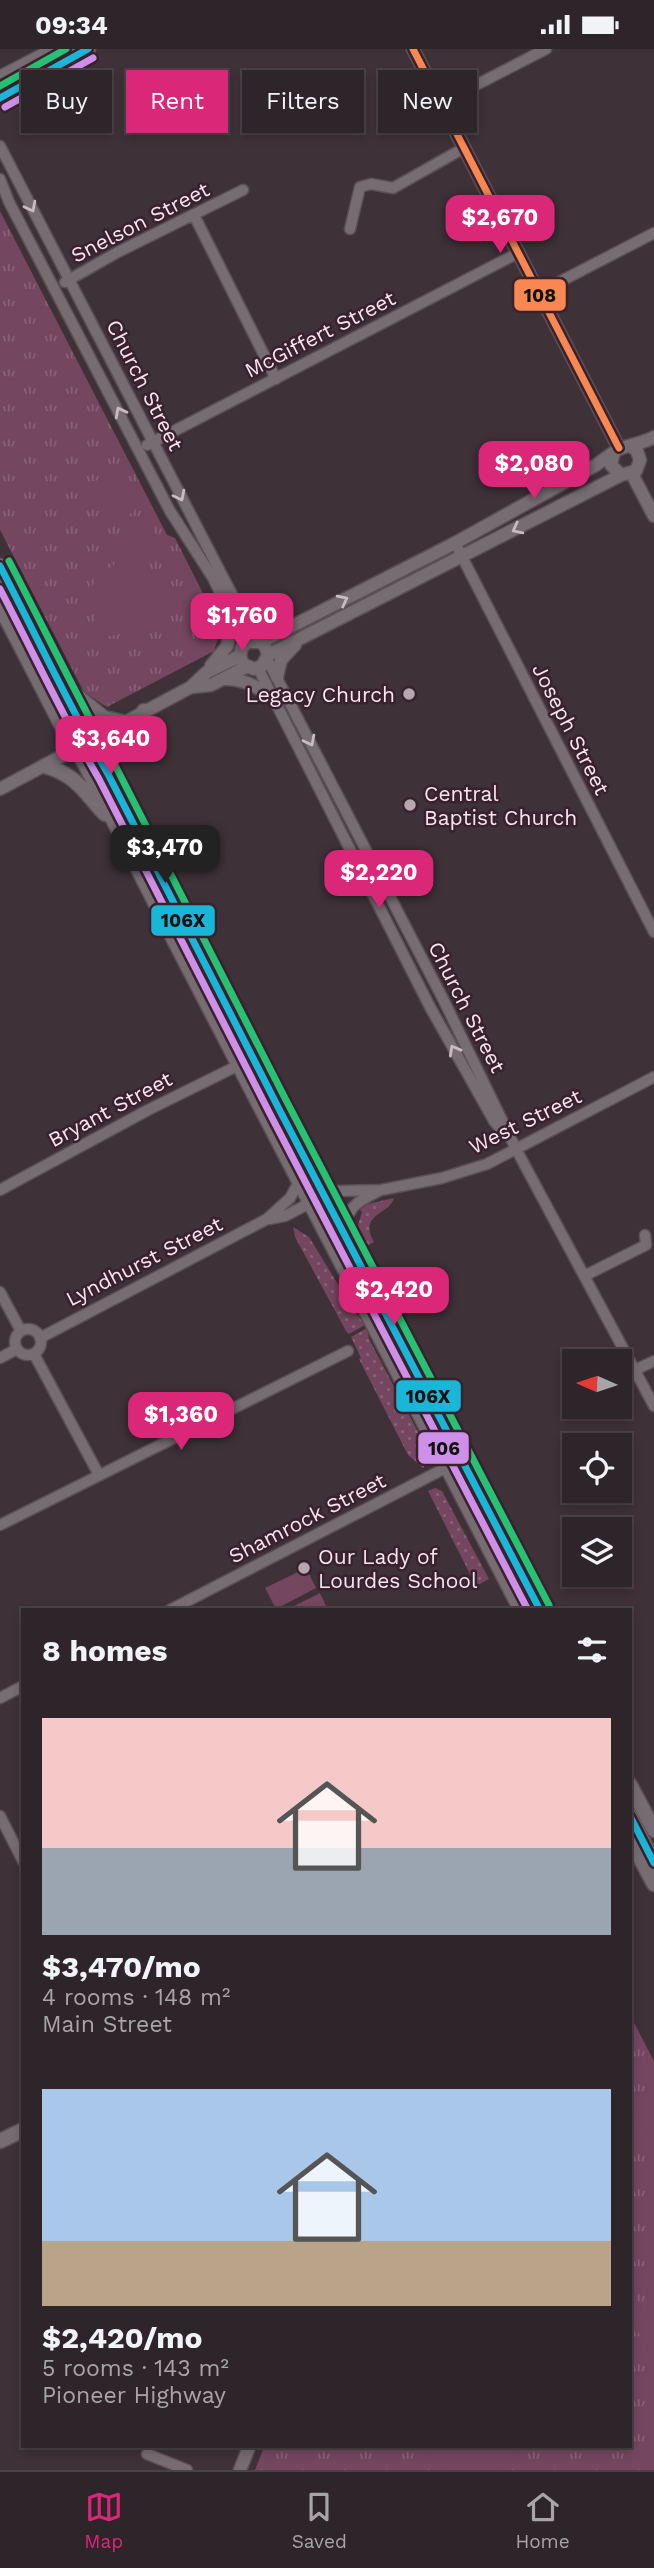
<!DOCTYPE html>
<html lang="en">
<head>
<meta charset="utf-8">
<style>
  body { margin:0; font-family:"Work Sans",sans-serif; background:#3a3136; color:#f1f3f6; height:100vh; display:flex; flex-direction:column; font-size:26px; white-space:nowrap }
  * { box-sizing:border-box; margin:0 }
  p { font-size:23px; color:#a7a5a8 }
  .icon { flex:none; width:38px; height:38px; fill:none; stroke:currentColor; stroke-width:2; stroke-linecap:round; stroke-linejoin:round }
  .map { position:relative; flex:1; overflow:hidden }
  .side { position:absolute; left:21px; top:1559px; width:611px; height:840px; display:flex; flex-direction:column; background:#2e252a; border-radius:0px; box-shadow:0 4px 10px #0003,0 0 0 2px #494247 }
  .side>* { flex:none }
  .guide { position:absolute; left:21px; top:21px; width:612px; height:63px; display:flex; gap:14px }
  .needle { width:46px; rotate:273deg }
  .fabs { position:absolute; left:562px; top:1300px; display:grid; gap:14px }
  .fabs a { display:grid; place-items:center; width:70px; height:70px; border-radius:0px; background:#2e252a; box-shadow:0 4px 10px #0003,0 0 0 2px #494247; font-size:35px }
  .price { position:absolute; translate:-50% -60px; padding:0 16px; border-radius:14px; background:#db2777; color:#fff; font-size:23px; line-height:46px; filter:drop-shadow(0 2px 4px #0008) }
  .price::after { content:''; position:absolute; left:50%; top:42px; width:21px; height:16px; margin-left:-10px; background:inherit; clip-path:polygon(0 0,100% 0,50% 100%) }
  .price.selected { background:#222; color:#fff }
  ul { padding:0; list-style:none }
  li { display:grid; align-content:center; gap:14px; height:371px; padding:0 21px }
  li span { display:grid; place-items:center; height:217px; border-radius:0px; color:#555 }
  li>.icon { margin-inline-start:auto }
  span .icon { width:126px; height:126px; fill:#fffc; stroke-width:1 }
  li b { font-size:30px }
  h2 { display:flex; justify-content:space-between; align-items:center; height:84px; padding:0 21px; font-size:30px }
  .chip { padding:0 24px; border-radius:0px; background:#2e252a; box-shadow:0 4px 10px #0003,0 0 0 2px #494247; font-size:24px; line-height:63px }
  .chip.selected { background:#db2777; color:#fff }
  .status { display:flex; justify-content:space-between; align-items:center; height:49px; padding:0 35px; background:#2e252a; direction:ltr }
  .status svg { height:19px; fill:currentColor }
  .tab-bar { display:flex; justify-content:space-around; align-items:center; height:98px; border-top:2px solid #494247; background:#2e252a; font-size:19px; color:#a7a5a8 }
  .tab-bar a { display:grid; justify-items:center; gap:4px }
  .tab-bar .selected { color:#db2777 }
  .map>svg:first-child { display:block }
</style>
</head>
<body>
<div class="status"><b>09:34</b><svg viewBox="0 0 49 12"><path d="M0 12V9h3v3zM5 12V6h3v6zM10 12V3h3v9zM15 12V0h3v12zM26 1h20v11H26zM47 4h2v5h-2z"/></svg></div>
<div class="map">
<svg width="654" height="2421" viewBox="0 0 654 2421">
  <defs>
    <pattern id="grass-dots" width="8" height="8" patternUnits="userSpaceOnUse" patternTransform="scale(1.75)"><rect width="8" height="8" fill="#74465f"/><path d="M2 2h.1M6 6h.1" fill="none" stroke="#896176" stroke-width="1.8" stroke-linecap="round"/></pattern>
    <pattern id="park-tufts" width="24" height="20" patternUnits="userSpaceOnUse" patternTransform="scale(1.75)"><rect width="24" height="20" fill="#74465f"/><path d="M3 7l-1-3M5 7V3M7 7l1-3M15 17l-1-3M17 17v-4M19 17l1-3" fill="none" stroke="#896176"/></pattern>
  </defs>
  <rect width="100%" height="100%" fill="#3e3138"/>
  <!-- grass -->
  <path fill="url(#grass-dots)" d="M0,532L44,616L57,647L55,648L0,542Z
    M394,1149C389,1166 358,1165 374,1193L365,1198L358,1176L362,1163L360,1161L368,1155Z
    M293,1178L309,1188L355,1263L365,1276L349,1285L346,1282L295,1188Z
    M367,1279L369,1290L428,1402L427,1413L423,1419L408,1406L359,1310L361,1309L351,1288Z
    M465,1431L533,1561H527L462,1433Z
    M435,1439L442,1442L489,1530L476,1537L428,1442Z"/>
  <!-- park -->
  <path fill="url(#park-tufts)" d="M0,162L167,486L175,489L215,568L220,584L214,602L107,658L84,643L0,481Z
    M630,1966L654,2012V2421H255L264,2398H630Z"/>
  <!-- garden -->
  <path fill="#74465f" d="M115,422L135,462L111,474L90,435Z
    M145,474L151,478L161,500L144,511L159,536L158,540L166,556L164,571L139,581L103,588L97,582L94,564L85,559L84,552L99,525L114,516L125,495L135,489L136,478Z
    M306,1519L316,1539L276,1560L265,1539Z
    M320,1544L328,1561H286Z
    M630,2061L654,2068V2085L643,2079L630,2076Z
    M630,2237L654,2282V2302C632,2283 630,2264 630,2237Z
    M420,2398H522L501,2421H443L418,2399Z"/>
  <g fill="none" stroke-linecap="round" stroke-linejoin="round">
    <defs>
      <path id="minor" d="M441,54L546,0
        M0,97L256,592
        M0,130L9,153L170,462L213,529L245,595
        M194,166L276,330
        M350,180L360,138L371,135L393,139L464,99
        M65,233L118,203L243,141
        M538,244L654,184
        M147,396L518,204
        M455,494L654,883
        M267,610L443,950L516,1100L654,1357
        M258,619L430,958L494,1072L504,1084
        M0,1141L148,1061L239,1016
        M324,1146L338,1142L381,1141L442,1129L487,1115L654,1028
        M270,1170L285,1167L310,1154
        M345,1186C346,1158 355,1154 379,1142
        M586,1226L646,1196L645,1186
        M0,1243L21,1282
        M15 1293a13 13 0 1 1 26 0a13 13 0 1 1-26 0Z
        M40,1289L267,1170L290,1149L299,1133
        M34,1305L99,1426
        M0,1309L17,1300
        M635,1321L654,1312
        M0,1476L348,1302
        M170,1561L461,1411
        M0,1649L23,1637
        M0,1767L23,1812
        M147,2405L187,2421"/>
      <path id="tertiary" d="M413,0L619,399
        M632,425L654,467
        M621,426L611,416L614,403C623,396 640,396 654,388
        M240,559L254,574L273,587
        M261,593L455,494L596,416L614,403
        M268,606L621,426L636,422L640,411L637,402L632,398
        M211,617L227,597L233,568
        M277,628L281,611L295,596
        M223,630C241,629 256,637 271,647
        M192,638L211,636L246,618
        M0,740L191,638L207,623L240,607L242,598L248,593H261L266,599L268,606L262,617L254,620L243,615L240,607
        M240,2421L249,2398"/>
      <path id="secondary" d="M0,29L56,0
        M0,49L88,0
        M0,517L60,632L79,674L108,725L279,1060L540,1561
        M0,557L64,681L85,715L171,885L521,1561
        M66,638L104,669L123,673
        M45,717C77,726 84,743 105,765
        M108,725L112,709L136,683L144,662
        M630,1736L654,1781
        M630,1767L654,1814
        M630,1796L637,1803L654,1835
        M0,2092L23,2081"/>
    </defs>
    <!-- minor casing -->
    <use href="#minor" stroke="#5b4f55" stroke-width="13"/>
    <!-- tertiary casing -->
    <use href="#tertiary" stroke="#5b4f55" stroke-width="15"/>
    <!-- secondary casing -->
    <use href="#secondary" stroke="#5b4f55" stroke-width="17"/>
    <!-- minor -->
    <use href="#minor" stroke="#766c71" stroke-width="10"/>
    <!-- tertiary -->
    <use href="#tertiary" stroke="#766c71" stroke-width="12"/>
    <!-- secondary -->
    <use href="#secondary" stroke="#766c71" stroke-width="14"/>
    <defs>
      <path id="bus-1" d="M0,49L88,0
        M0,517C36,586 69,657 108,725L279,1060L540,1561
        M630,1767L654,1814"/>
      <path id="bus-2" d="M5,58L93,9
        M0,540C33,603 63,668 99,730L270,1065L528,1561"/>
      <path id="bus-3" d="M0,37L66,0
        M9,512C45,581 79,652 117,720L288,1055L549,1556"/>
      <path id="bus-4" d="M413,0L619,399"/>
    </defs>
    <!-- bus-1 casing -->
    <use href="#bus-1" stroke="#39212e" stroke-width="12"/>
    <!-- bus-2 casing -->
    <use href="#bus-2" stroke="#39212e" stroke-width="12"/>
    <!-- bus-3 casing -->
    <use href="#bus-3" stroke="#39212e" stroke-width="12"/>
    <!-- bus-4 casing -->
    <use href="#bus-4" stroke="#39212e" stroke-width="12"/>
    <!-- bus-1 -->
    <use href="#bus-1" stroke="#1ab6d8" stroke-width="7"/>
    <!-- bus-2 -->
    <use href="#bus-2" stroke="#ce8fe9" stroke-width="7"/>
    <!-- bus-3 -->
    <use href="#bus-3" stroke="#26c172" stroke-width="7"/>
    <!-- bus-4 -->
    <use href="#bus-4" stroke="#f88751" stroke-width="7"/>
  </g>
  <!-- one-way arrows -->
  <defs><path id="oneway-chevron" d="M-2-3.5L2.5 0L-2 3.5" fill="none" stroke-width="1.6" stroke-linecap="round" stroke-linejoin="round" transform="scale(1.75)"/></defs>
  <g stroke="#cabbc2">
    <use href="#oneway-chevron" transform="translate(31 158) rotate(63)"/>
    <use href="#oneway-chevron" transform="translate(120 363) rotate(-118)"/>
    <use href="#oneway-chevron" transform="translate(180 447) rotate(63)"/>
    <use href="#oneway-chevron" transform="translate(517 480) rotate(153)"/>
    <use href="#oneway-chevron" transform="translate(343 551) rotate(-27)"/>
    <use href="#oneway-chevron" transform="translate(310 692) rotate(63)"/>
    <use href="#oneway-chevron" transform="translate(454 1001) rotate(-119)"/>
  </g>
  <!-- markers -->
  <g fill="#b6a7ae" stroke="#39212e" stroke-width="2.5">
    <circle cx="409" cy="645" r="7"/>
    <circle cx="410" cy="756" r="7"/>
    <circle cx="304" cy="1519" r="7"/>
  </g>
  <g text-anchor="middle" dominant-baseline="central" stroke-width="5" stroke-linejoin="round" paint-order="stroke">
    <!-- street labels -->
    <g font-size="21" fill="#f7e6ee" stroke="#39212e">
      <text transform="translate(140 173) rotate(-27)">Snelson Street</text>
      <text transform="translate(320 285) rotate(-27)">McGiffert Street</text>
      <text transform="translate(145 336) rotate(63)">Church Street</text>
      <text transform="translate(571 680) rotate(63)">Joseph Street</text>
      <text transform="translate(467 958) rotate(63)">Church Street</text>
      <text transform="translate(110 1060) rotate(-28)">Bryant Street</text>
      <text transform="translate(525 1072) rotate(-26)">West Street</text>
      <text transform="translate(144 1212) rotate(-27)">Lyndhurst Street</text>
      <text transform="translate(307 1469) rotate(-27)">Shamrock Street</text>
    </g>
    <!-- poi labels -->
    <g font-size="21" fill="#f7e6ee" stroke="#39212e" text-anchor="start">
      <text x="395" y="645" text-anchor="end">Legacy Church</text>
      <text x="424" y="744">Central<tspan x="424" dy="24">Baptist Church</tspan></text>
      <text x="318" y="1507">Our Lady of<tspan x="318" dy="24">Lourdes School</tspan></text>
    </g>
  </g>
  <g stroke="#39212e" stroke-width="2.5">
    <rect x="513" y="229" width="54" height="34" rx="7" fill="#f88751"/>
    <rect x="150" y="855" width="66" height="33" rx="7" fill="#1ab6d8"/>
    <rect x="395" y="1330" width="67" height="34" rx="7" fill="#1ab6d8"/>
    <rect x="417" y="1382" width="53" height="34" rx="7" fill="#ce8fe9"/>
  </g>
  <g font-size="19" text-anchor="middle" font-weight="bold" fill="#111">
    <text x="540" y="253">108</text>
    <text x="183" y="878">106X</text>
    <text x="428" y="1354">106X</text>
    <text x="444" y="1406">106</text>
  </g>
</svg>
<div class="fabs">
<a><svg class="needle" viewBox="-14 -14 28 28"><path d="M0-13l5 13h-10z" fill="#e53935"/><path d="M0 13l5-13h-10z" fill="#a7a5a8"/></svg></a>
<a><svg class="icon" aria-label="locate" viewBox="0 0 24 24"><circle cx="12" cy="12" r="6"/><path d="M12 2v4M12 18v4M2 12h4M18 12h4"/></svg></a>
<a><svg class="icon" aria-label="layers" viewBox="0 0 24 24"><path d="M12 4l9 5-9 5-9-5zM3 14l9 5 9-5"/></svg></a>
</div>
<b class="price" style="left:500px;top:206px">$2,670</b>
<b class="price" style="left:534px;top:452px">$2,080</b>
<b class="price" style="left:242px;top:604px">$1,760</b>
<b class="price" style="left:111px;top:727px">$3,640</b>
<b class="price selected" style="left:165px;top:836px">$3,470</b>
<b class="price" style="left:379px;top:861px">$2,220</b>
<b class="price" style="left:394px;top:1278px">$2,420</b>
<b class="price" style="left:181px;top:1403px">$1,360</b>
<div class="guide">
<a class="chip">Buy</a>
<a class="chip selected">Rent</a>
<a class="chip">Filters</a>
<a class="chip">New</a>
</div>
<section class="side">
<h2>8 homes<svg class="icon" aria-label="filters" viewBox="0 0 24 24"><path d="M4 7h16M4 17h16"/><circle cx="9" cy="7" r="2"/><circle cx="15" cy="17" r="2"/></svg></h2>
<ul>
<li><span style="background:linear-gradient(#f6c9c9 60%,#9aa5b1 0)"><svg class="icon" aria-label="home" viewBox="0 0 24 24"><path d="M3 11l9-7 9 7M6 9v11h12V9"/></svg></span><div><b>$3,470/mo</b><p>4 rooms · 148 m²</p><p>Main Street</p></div></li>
<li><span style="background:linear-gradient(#a9c7e8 70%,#b9a48a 0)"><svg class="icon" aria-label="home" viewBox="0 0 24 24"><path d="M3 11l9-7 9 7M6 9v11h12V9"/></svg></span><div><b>$2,420/mo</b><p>5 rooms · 143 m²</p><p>Pioneer Highway</p></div></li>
</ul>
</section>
</div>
<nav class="tab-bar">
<a class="selected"><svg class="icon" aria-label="map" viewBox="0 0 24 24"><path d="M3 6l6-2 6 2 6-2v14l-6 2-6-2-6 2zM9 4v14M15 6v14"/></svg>Map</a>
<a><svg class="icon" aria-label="saved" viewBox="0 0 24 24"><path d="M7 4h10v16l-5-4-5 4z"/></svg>Saved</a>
<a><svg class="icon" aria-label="home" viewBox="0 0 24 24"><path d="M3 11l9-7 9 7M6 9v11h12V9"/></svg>Home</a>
</nav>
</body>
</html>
